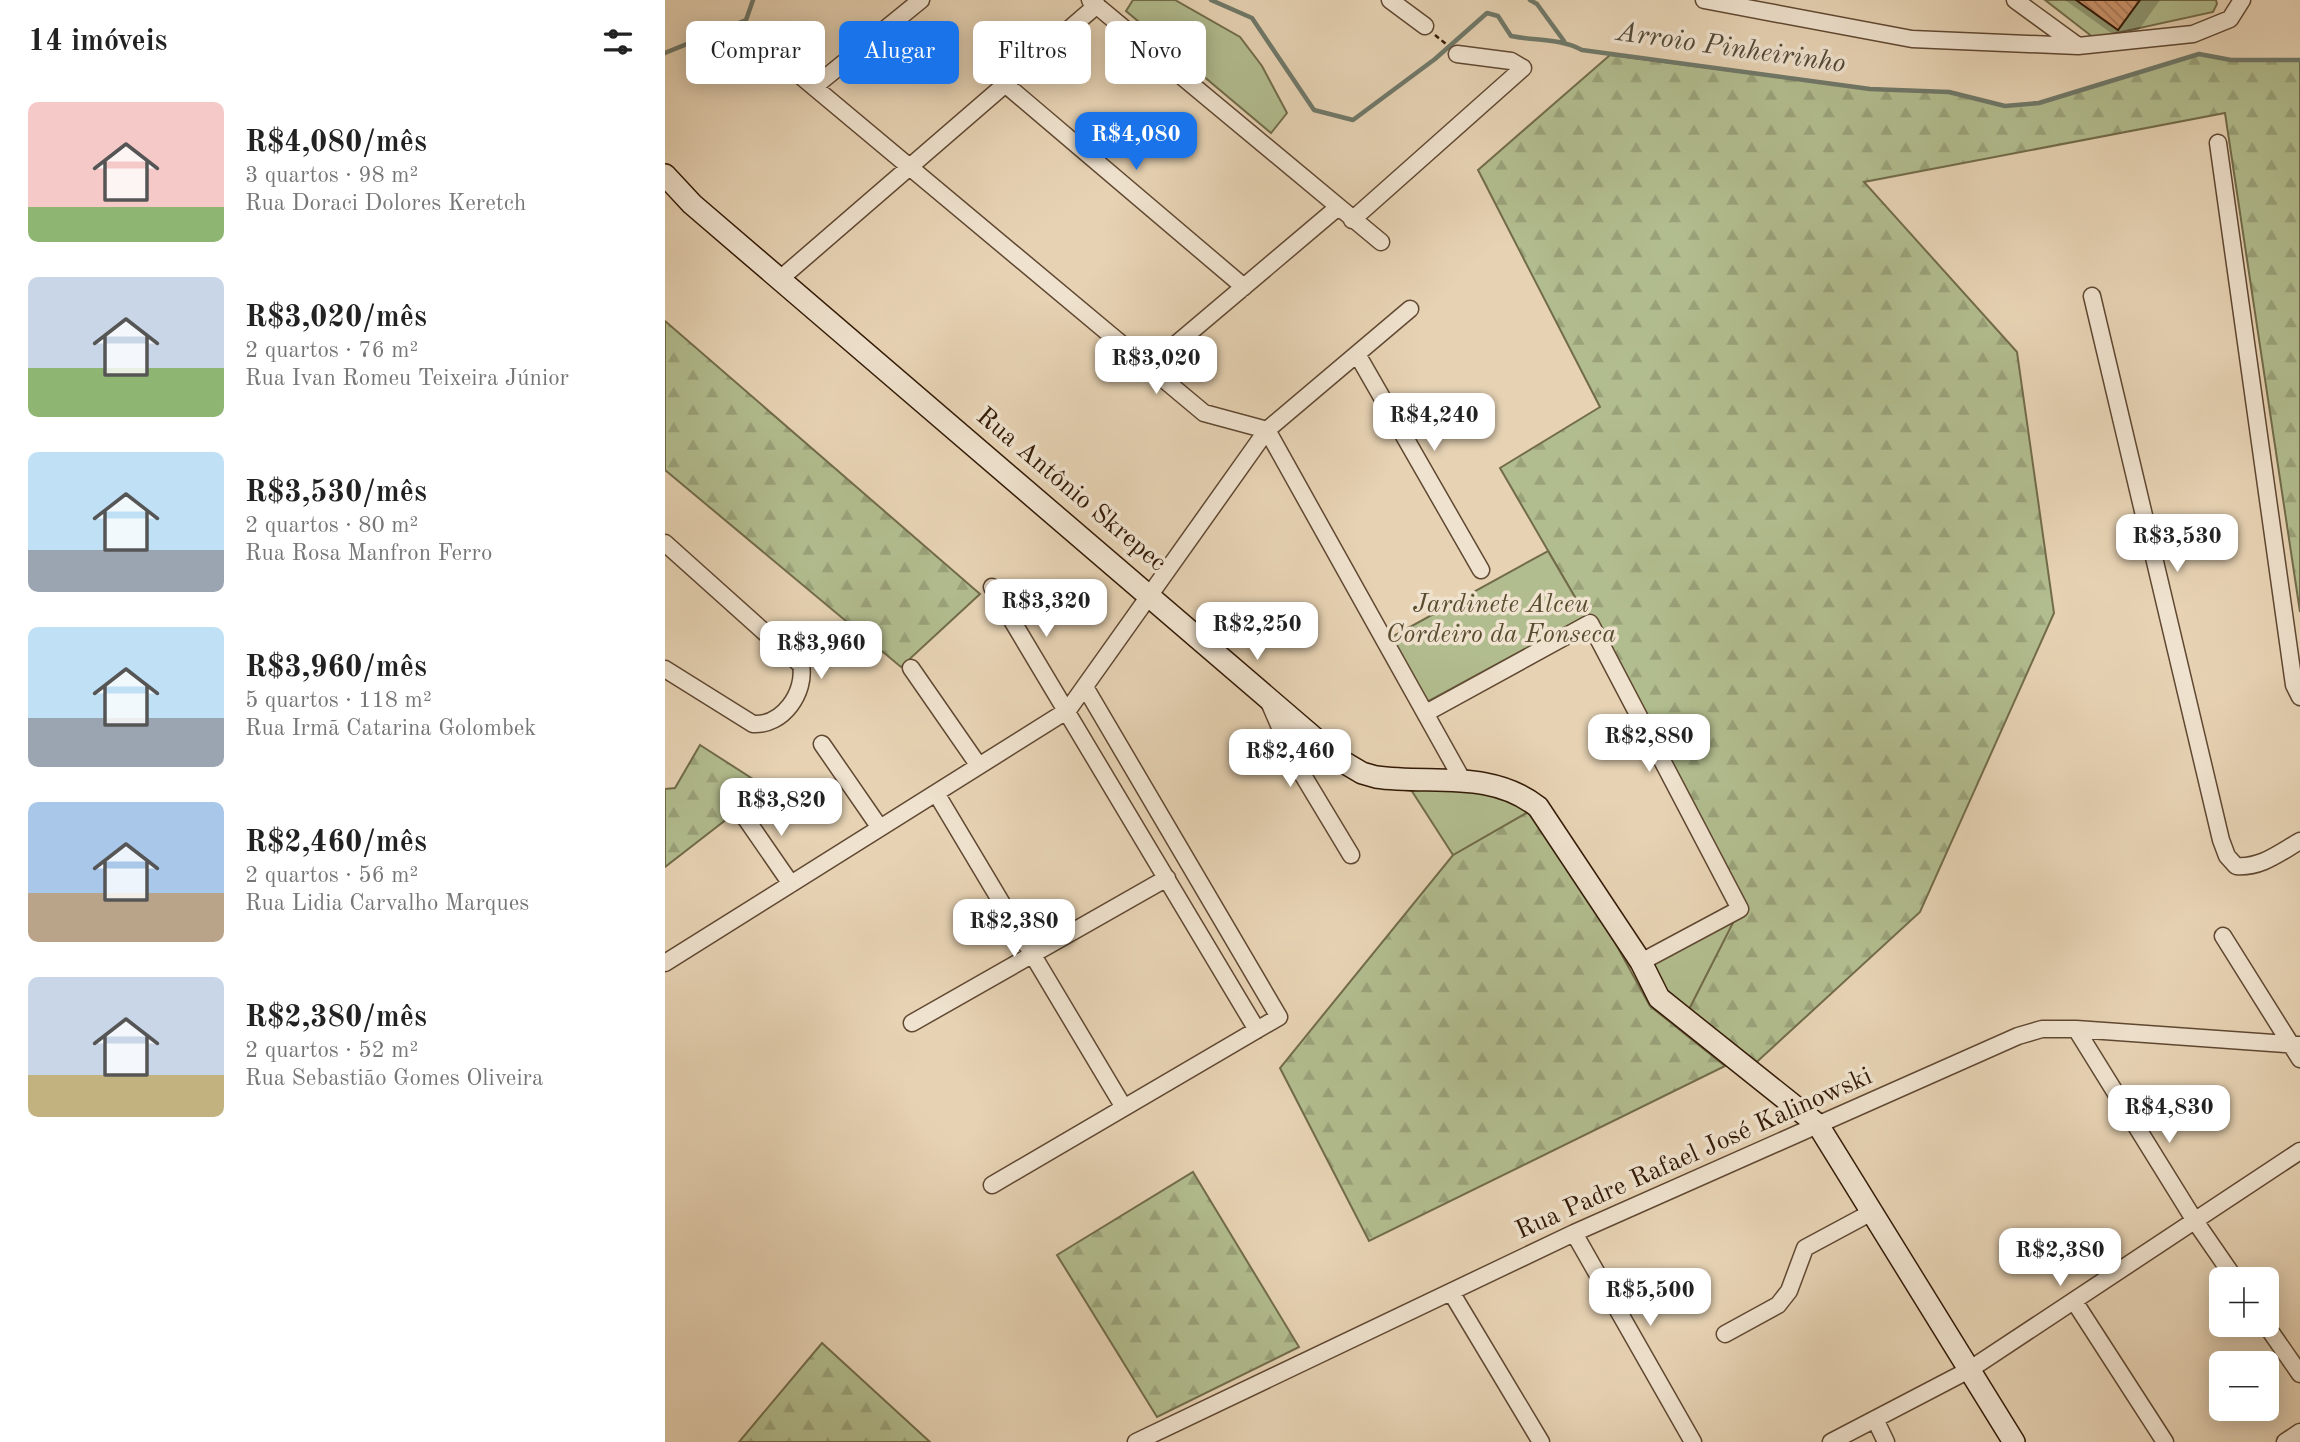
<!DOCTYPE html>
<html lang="pt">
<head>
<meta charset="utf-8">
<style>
  body { margin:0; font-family:"Old Standard TT",serif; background:#f6f6f6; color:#222; height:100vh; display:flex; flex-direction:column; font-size:26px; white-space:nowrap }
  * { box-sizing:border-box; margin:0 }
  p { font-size:23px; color:#767676 }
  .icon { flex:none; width:38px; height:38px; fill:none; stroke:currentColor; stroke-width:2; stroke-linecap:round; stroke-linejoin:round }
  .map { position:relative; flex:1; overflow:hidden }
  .side { display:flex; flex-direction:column; background:#fff; width:665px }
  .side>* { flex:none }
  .hud { position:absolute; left:21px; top:21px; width:665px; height:63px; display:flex; gap:14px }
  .controls { position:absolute; left:1544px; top:1267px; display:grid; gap:14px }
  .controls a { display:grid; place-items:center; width:70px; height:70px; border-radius:10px; background:#fff; box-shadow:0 4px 18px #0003; font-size:35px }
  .price { position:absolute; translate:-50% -60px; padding:0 16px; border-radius:14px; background:#fff; color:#222; font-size:23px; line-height:46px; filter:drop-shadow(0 2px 4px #0008) }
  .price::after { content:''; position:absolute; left:50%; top:42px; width:21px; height:16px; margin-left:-10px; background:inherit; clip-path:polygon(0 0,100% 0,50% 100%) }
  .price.selected { background:#1a73e8; color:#fff }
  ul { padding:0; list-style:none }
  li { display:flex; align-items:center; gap:21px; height:175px; padding:0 28px }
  li span { display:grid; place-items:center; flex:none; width:196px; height:140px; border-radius:10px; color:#555 }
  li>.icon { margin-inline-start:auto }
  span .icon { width:84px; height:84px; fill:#fffc; stroke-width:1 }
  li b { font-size:30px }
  h2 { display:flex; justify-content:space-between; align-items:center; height:84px; padding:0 28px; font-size:30px }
  .pill { padding:0 24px; border-radius:10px; background:#fff; box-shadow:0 4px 18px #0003; font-size:24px; line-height:63px }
  .pill.selected { background:#1a73e8; color:#fff }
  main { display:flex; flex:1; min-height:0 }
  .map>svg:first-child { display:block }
</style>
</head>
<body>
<main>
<section class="side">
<h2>14 imóveis<svg class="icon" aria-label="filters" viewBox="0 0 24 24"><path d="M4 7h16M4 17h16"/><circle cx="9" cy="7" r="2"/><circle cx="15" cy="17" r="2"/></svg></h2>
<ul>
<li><span style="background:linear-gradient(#f6c9c9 75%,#8fb573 0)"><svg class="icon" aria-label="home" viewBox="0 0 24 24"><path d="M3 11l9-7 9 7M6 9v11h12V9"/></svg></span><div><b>R$4,080/mês</b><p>3 quartos · 98 m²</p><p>Rua Doraci Dolores Keretch</p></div></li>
<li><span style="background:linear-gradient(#c9d6e8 65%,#8fb573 0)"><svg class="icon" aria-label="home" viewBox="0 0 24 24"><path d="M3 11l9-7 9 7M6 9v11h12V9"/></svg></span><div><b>R$3,020/mês</b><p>2 quartos · 76 m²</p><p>Rua Ivan Romeu Teixeira Júnior</p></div></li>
<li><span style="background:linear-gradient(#bfe0f5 70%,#9aa5b1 0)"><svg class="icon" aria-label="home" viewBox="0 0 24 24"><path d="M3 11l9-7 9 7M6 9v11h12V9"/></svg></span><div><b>R$3,530/mês</b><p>2 quartos · 80 m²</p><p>Rua Rosa Manfron Ferro</p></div></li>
<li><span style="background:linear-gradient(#bfe0f5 65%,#9aa5b1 0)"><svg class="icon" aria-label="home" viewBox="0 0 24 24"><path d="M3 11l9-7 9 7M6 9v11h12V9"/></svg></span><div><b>R$3,960/mês</b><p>5 quartos · 118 m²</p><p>Rua Irmã Catarina Golombek</p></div></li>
<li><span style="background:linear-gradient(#a9c7e8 65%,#b9a48a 0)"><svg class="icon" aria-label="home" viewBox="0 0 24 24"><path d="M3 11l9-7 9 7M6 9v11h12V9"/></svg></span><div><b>R$2,460/mês</b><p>2 quartos · 56 m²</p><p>Rua Lidia Carvalho Marques</p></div></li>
<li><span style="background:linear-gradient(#c9d6e8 70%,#c2b280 0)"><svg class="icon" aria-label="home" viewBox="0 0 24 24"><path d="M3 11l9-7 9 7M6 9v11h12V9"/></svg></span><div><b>R$2,380/mês</b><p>2 quartos · 52 m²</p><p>Rua Sebastião Gomes Oliveira</p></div></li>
</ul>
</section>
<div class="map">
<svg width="1635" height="1442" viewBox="0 0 1635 1442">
  <defs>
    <pattern id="forest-firs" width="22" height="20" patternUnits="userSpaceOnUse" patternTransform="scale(1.75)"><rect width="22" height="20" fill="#b2bd8f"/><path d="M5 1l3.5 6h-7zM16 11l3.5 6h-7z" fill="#9aa27a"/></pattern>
    <pattern id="building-back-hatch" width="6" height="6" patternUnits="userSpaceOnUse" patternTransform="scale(1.75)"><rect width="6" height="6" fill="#cc946c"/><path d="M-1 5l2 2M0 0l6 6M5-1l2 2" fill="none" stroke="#a67857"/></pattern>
  </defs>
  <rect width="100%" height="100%" fill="#e7d3b4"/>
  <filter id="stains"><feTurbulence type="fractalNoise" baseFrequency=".00286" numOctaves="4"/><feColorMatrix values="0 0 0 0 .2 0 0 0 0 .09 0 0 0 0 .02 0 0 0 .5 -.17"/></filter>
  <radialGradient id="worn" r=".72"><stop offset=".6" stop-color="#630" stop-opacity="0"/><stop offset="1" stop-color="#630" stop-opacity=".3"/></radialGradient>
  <!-- forest -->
  <path fill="url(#forest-firs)" stroke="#726c4a" stroke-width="2" d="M1534,54L1566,60H1635V612L1560,113L1199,182L1352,352L1389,613L1255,912L1083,1070L1018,1021L1075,908L925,623L835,468L935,407L813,170L945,55L1205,89L1284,92L1340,106L1374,103Z
    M0,321L315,594L236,667L0,470Z
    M35,745L102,788L0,867V789L10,788Z
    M863,812L930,906L985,1006L1060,1066L704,1241L615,1068L788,855Z
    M528,1172L634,1347L492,1417L392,1255Z
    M157,1343L265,1442H74Z"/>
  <!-- park -->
  <path fill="#b2bd8f" stroke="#726c4a" stroke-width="2" d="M468,0H510L575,37L597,66L622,113L606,133L461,11Z
    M1380,0H1551L1552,4L1548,12L1429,38Z
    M883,551L921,616L762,702L725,638Z
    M743,785L804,787L870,808L788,855Z
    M1075,909L1018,1021L976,962Z"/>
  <!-- shadow -->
  <path fill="#0003" d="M1400,0H1495L1463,45Z"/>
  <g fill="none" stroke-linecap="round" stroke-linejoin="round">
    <!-- stream -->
    <path stroke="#6f796a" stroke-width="4.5" d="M546,0L587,18L649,110L688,120L770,59L822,13L833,16L846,36C871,41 895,38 917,50L1205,89L1284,92L1340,106L1374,103L1534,54L1566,60H1635
      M865,0L872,4L899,41
      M0,53L81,20L88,0"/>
  </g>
  <!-- building -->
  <path fill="url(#building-back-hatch)" stroke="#331a06" stroke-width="2" d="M1411,0H1475L1453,30Z"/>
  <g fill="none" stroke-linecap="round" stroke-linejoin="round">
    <defs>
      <path id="street" d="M425,0L716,242
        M725,0L760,26
        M1039,0L1247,39L1413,46L1528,34L1565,19L1577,0
        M1350,0L1413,46
        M113,57L539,413L602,430L798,781
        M340,84L579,287
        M149,87L256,0
        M1553,143L1629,685L1635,697
        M687,220L858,68L846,61L792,54
        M115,279L432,5
        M1427,296L1556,840L1562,856L1571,866C1596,868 1614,853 1635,841
        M692,354L816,570
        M484,367L672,208
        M0,543L136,665C141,692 118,726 88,724L0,669
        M327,587L592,1030
        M246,668L314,766
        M604,702L630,762L686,855
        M761,713L925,623L1075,909L976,962
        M157,744L215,828
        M271,793L458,1106
        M77,813L126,884
        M1558,936L1635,1059
        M0,963L403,710L602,430L745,309
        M247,1023L502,878
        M1411,1029L1530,1221L1570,1279
        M327,1185L614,1017L420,687
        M909,1233L1028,1442
        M786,1292L876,1442
        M1409,1301L1500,1442
        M1601,1325L1635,1374
        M1060,1334L1113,1305L1124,1291L1140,1248L1207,1212
        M1210,1419L1221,1442
        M471,1442L909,1233L1353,1036L1377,1029H1411L1635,1045
        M1166,1442L1304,1370L1635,1151
        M1620,1442L1635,1432"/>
      <path id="secondary" d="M0,175L27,204L675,760L697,773L711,777C766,785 825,769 873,807L976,962L994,998L1153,1125L1349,1442"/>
    </defs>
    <!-- street casing -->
    <use href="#street" stroke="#604832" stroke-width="19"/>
    <!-- secondary casing -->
    <use href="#secondary" stroke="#331a06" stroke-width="24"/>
    <!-- path -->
    <path stroke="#331a06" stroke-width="2.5" stroke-dasharray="5 3.5" stroke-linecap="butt" d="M770,35L781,44"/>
    <!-- street -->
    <use href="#street" stroke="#efe2ce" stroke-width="16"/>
    <!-- secondary -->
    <use href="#secondary" stroke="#efe2ce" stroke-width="21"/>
  </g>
  <g text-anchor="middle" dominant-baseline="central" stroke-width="7" stroke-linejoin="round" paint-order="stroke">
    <!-- street labels -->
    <g font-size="26" fill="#331a06" stroke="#efe2ce">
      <text transform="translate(406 490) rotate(40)">Rua Antônio Skrepec</text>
      <text transform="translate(1029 1154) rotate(-24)">Rua Padre Rafael José Kalinowski</text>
    </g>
    <!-- park labels -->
    <g font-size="26" font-style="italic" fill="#594b2f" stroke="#efe2ce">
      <text x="836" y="605">Jardinete Alceu<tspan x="836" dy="30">Cordeiro da Fonseca</tspan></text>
    </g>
    <!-- water labels -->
    <g font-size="28" font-style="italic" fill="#514938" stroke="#efe2ce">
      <text transform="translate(1066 49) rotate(8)">Arroio Pinheirinho</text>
    </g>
  </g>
  <rect width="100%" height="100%" filter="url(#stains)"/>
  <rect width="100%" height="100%" fill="url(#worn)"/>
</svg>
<div class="controls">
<a>+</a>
<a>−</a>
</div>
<b class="price selected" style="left:471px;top:172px">R$4,080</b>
<b class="price" style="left:491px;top:396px">R$3,020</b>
<b class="price" style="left:769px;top:453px">R$4,240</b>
<b class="price" style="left:1512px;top:574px">R$3,530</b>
<b class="price" style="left:381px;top:639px">R$3,320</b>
<b class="price" style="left:592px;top:662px">R$2,250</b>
<b class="price" style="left:156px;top:681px">R$3,960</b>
<b class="price" style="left:984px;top:774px">R$2,880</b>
<b class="price" style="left:625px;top:789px">R$2,460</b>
<b class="price" style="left:116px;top:838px">R$3,820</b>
<b class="price" style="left:349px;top:959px">R$2,380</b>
<b class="price" style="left:1504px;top:1145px">R$4,830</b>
<b class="price" style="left:1395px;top:1288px">R$2,380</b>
<b class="price" style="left:985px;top:1328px">R$5,500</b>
<div class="hud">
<a class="pill">Comprar</a>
<a class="pill selected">Alugar</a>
<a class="pill">Filtros</a>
<a class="pill">Novo</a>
</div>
</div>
</main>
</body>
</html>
